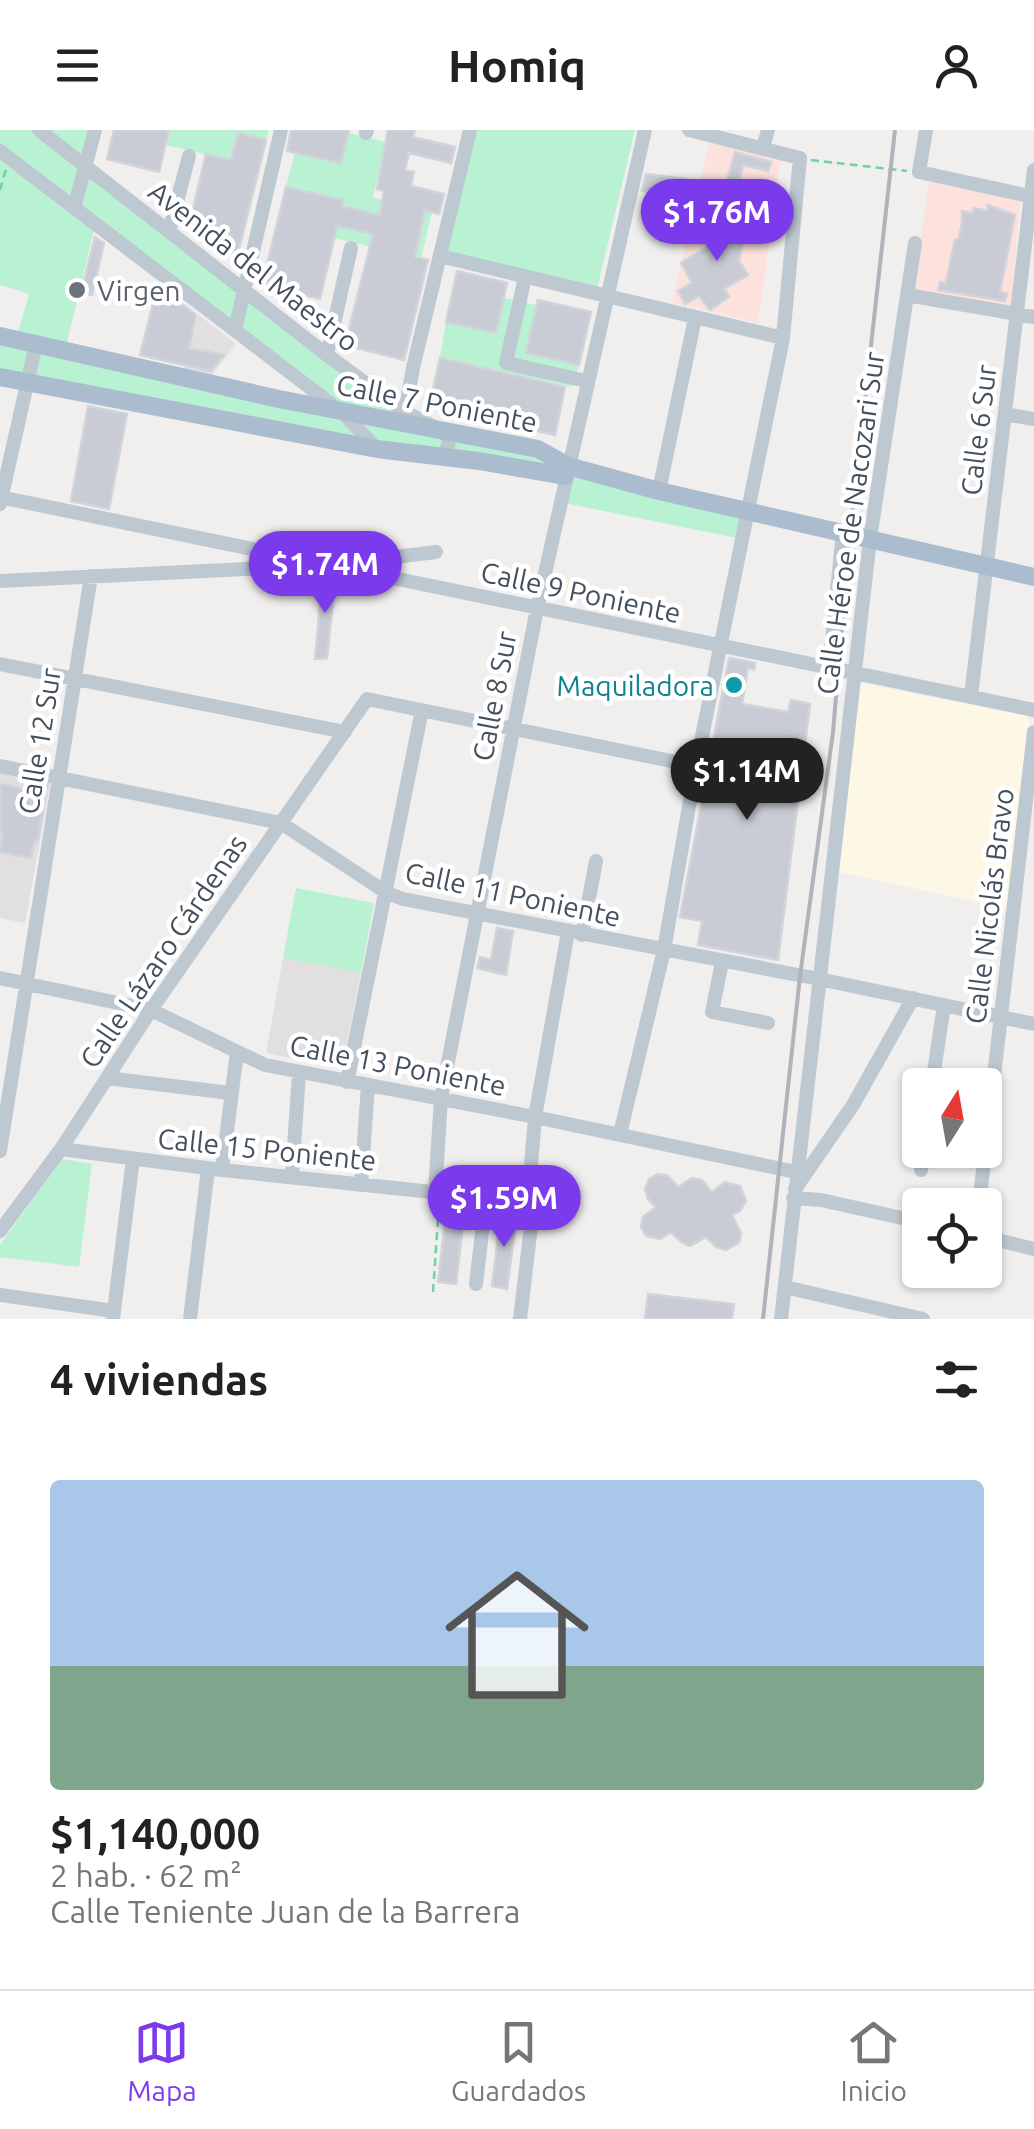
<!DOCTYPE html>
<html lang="es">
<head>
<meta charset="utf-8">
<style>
  body { margin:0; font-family:Ubuntu,sans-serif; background:#f2f2f2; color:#222; height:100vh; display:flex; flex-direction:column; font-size:38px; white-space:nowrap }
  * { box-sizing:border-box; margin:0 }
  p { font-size:32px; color:#767676 }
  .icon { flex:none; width:55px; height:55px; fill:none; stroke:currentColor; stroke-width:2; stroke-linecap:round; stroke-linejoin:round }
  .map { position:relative; height:1189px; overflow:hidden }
  .drawer { display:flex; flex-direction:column; background:#fff; flex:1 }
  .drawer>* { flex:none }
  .needle { width:65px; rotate:11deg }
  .controls { position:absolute; left:902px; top:938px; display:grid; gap:20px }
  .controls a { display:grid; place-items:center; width:100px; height:100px; border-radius:10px; background:#fff; box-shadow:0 2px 8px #0004; font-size:50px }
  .price { position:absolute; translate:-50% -85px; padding:0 22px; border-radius:35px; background:#7c3aed; color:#fff; font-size:32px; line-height:65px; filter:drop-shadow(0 2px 5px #0008) }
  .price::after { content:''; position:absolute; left:50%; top:60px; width:30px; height:22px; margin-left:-15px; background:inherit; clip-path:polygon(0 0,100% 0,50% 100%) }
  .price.current { background:#222; color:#fff }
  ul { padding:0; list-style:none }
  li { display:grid; align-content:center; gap:20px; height:530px; padding:0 50px }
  li span { display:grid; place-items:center; height:310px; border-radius:10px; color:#555 }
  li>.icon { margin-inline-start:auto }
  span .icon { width:180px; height:180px; fill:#fffc; stroke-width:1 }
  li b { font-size:42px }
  h2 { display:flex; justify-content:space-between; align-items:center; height:120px; padding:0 50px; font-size:42px }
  header { display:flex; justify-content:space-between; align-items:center; height:130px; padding:0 50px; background:#fff; font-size:45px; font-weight:700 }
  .menu { display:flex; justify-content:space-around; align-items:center; height:140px; border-top:2px solid #e0e0e0; background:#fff; font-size:28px; color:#767676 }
  .menu a { display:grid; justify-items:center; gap:5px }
  .menu .current { color:#7c3aed }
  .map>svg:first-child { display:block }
</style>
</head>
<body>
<header><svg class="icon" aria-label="menu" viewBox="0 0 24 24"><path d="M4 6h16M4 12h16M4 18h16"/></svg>Homiq<svg class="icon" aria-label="person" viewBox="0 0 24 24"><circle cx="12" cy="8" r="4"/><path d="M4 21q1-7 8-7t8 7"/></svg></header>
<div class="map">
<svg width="1034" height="1189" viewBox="0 0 1034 1189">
  <rect width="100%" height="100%" fill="#f1eeee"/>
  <!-- commercial -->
  <path fill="#fdf7e6" d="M860,553L1027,586L1030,594L1009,779L839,742Z"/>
  <!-- education -->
  <path fill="#e2dfe0" d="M198,184L236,214L210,247L184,241Z
    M0,642L51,651L25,793L0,788Z
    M283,828L361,843L342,938L266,923Z"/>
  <!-- medical -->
  <path fill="#fce1dc" d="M710,12L781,28L758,193L672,172Z
    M929,52L1020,71L1011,180L913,162Z"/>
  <!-- green -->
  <path fill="#b9f2d2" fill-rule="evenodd" d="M0,0H95L86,39L401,284L538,320L562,344L0,246V206L16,209L29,164L0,155ZM95,96L339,274L65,221Z
    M169,0H269L266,10L238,3L231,30L165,15Z
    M477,0H635L597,159L446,123Z
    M349,3L385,12L373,68L432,82L421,129L334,108L343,70L286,57L295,22L341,33Z
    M504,168L537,175L526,223L579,235L572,257L440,228L446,192L495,203Z
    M568,340L743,381L737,408L564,373Z
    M296,758L374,773L361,843L283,828Z
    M62,1029L92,1034L79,1137L0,1127V1115Z"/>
  <!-- building -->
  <path fill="#c9ccd4" stroke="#d1d4da" stroke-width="2.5" d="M114,0H169L159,42L107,29Z
    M291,0H349L341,33L287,21Z
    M388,0H415L413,7L455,17L451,33L409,23L405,40L414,42L411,56L444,64L439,84L425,80L415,127L428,130L404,230L345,215L373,104L337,96L320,169L262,155L286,57L343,70L342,76L380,85L384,61L377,59Z
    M238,3L266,10L238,123L227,121L231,106L189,96L206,24L231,30Z
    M735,22L771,32L768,41L743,35L739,52L754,78L740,77L726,54Z
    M646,44L686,49L684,66L642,61Z
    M988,75L1015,85L1000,162L1007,163L1005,171L938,160L940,152L946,153L955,110L959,108L962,93V81L973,83L974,78L987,81Z
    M744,82L753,96L745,100L739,131L748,145L724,159L729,167L710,180L699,166L685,174L678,161L692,153L681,133L710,115L704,106Z
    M95,107L104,113L92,165L81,163Z
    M457,141L507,153L496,203L446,192Z
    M158,155L196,185L189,218L224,225L211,241L140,225Z
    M538,170L591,182L579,235L526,223Z
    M440,228L565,257L555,305L429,277Z
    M88,276L127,284L109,379L71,371Z
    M323,444L336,447L335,451L327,528L315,529Z
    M729,528L755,533L754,540L748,538L742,574L788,582L791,570L810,574L778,830L698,815L702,791L680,787Z
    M28,653L47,656L38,710H35L31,728L0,722L3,703H0V654L28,660Z
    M497,798L513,801L506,845L477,838L480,827L491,830Z
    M658,1044L668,1046L678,1057L692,1048L702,1050L712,1062L725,1052L740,1056L746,1071L740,1081L732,1085L741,1103L739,1113L726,1120L716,1117L706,1107L690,1116L681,1112L671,1102L660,1109L646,1106L641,1097L643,1087L656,1077L648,1069L645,1059L649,1049Z
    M447,1075L465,1077L456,1154L438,1152Z
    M501,1082L517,1084L507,1159L492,1156Z
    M648,1164L734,1174L732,1189H645Z"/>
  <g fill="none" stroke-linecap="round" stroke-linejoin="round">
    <!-- path -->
    <path stroke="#6fd2a6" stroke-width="2.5" stroke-dasharray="8 5" stroke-linecap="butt" d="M811,30L907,41
      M0,60L6,39
      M433,1162L439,1074"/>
    <!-- minor -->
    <path stroke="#bdc8d1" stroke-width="14" d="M39,0L327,225L405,282L444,302L449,309L448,317L441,328
      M926,0L919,42L1034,67
      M366,3L367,0
      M763,18L768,0
      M0,21L343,283L377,319
      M74,78L95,0
      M169,102L189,26
      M440,126L783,208
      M525,147L506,233L586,251
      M907,165L1034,187
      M235,200L281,0
      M327,225L351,118
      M405,282L413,238L470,0
      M1005,284L1034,289
      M659,361L695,188
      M0,367L1034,580
      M0,374L36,214
      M345,433L436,422
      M0,451L309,436
      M0,534L345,602
      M829,539L843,402
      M971,566L1034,40
      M0,636L281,693L387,763L403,769L819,849L1034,894
      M582,805L596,731
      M722,832L712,882L768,893
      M0,848L151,880L265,935L535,987L796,1042
      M107,948L230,963
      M347,952L422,580
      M932,955L944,875
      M620,1004L664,820L696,636L783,208L800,28L689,0
      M61,1019L222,1040L528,1072
      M0,1021L91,446
      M222,1040L237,922
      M921,1040L923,1020
      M292,1047L299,943
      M361,1055L368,955
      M795,1059L853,975L913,868
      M435,1063L441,968L537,479L645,0
      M793,1068L821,1070L920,1092
      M979,1075L1034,602
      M0,1101L61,1019L151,880L367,569L696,636
      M985,1107L1034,1119
      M476,1154L486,1068
      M785,1157L923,1189
      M0,1165L114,1181
      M113,1189L133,1029
      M190,1189L208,1039
      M520,1189L532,1088L528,1072L535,987L568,802
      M781,1189L870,409L915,113"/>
    <!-- major -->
    <path stroke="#acbccf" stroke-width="18" d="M0,206L279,269L538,319L568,336L659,361L1034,447
      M0,247L377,319L479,331L565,346"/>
    <!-- rail -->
    <path stroke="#b0b3b9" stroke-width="4" d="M763,1189L800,846L833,602L850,404L895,0"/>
  </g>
  <!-- markers -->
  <circle fill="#6b7280" stroke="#fff" stroke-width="4" cx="77" cy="160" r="10"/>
  <circle fill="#0f9aa8" stroke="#fff" stroke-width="4" cx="734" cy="555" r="10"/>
  <g text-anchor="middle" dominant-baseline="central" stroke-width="9" stroke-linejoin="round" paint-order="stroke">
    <!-- street labels -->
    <g font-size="28" fill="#45505d" stroke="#fff">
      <text transform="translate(254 136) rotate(38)">Avenida del Maestro</text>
      <text transform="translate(437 273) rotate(11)">Calle 7 Poniente</text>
      <text transform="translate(978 300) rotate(-83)">Calle 6 Sur</text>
      <text transform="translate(850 393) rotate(-82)">Calle Héroe de Nacozari Sur</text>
      <text transform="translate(581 462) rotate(12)">Calle 9 Poniente</text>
      <text transform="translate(494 566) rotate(-79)">Calle 8 Sur</text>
      <text transform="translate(39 611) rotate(-81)">Calle 12 Sur</text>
      <text transform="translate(513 764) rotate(12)">Calle 11 Poniente</text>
      <text transform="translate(989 776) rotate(-83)">Calle Nicolás Bravo</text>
      <text transform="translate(163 821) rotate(-56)">Calle Lázaro Cárdenas</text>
      <text transform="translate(398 935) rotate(11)">Calle 13 Poniente</text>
      <text transform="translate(267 1019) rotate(6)">Calle 15 Poniente</text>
    </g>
    <!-- worship labels -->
    <g font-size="28" fill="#5b616d" stroke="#fff" text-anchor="start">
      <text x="97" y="160">Virgen</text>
    </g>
    <!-- culture labels -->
    <g font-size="28" fill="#0d838f" stroke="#fff" text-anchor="end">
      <text x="714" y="555">Maquiladora</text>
    </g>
  </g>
</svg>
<div class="controls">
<a><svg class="needle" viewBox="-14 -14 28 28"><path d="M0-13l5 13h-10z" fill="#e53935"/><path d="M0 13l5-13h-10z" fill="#767676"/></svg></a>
<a><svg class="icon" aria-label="locate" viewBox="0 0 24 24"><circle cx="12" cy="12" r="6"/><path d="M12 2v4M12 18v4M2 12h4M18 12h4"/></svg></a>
</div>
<b class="price" style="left:717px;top:134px">$1.76M</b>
<b class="price" style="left:325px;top:486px">$1.74M</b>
<b class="price current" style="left:747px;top:693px">$1.14M</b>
<b class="price" style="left:504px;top:1120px">$1.59M</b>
</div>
<section class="drawer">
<h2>4 viviendas<svg class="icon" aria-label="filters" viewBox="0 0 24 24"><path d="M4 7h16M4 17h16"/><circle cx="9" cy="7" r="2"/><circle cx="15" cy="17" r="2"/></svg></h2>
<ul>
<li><span style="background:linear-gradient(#a9c7e8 60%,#7fa58c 0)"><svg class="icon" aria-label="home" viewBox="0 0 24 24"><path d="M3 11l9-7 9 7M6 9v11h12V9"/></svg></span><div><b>$1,140,000</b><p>2 hab. · 62 m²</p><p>Calle Teniente Juan de la Barrera</p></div></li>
</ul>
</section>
<nav class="menu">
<a class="current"><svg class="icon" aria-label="map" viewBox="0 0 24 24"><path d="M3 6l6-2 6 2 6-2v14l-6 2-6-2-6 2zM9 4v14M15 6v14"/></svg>Mapa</a>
<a><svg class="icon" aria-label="saved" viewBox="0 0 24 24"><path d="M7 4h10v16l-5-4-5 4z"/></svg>Guardados</a>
<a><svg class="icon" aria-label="home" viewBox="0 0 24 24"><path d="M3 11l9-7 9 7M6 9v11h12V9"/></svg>Inicio</a>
</nav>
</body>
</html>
